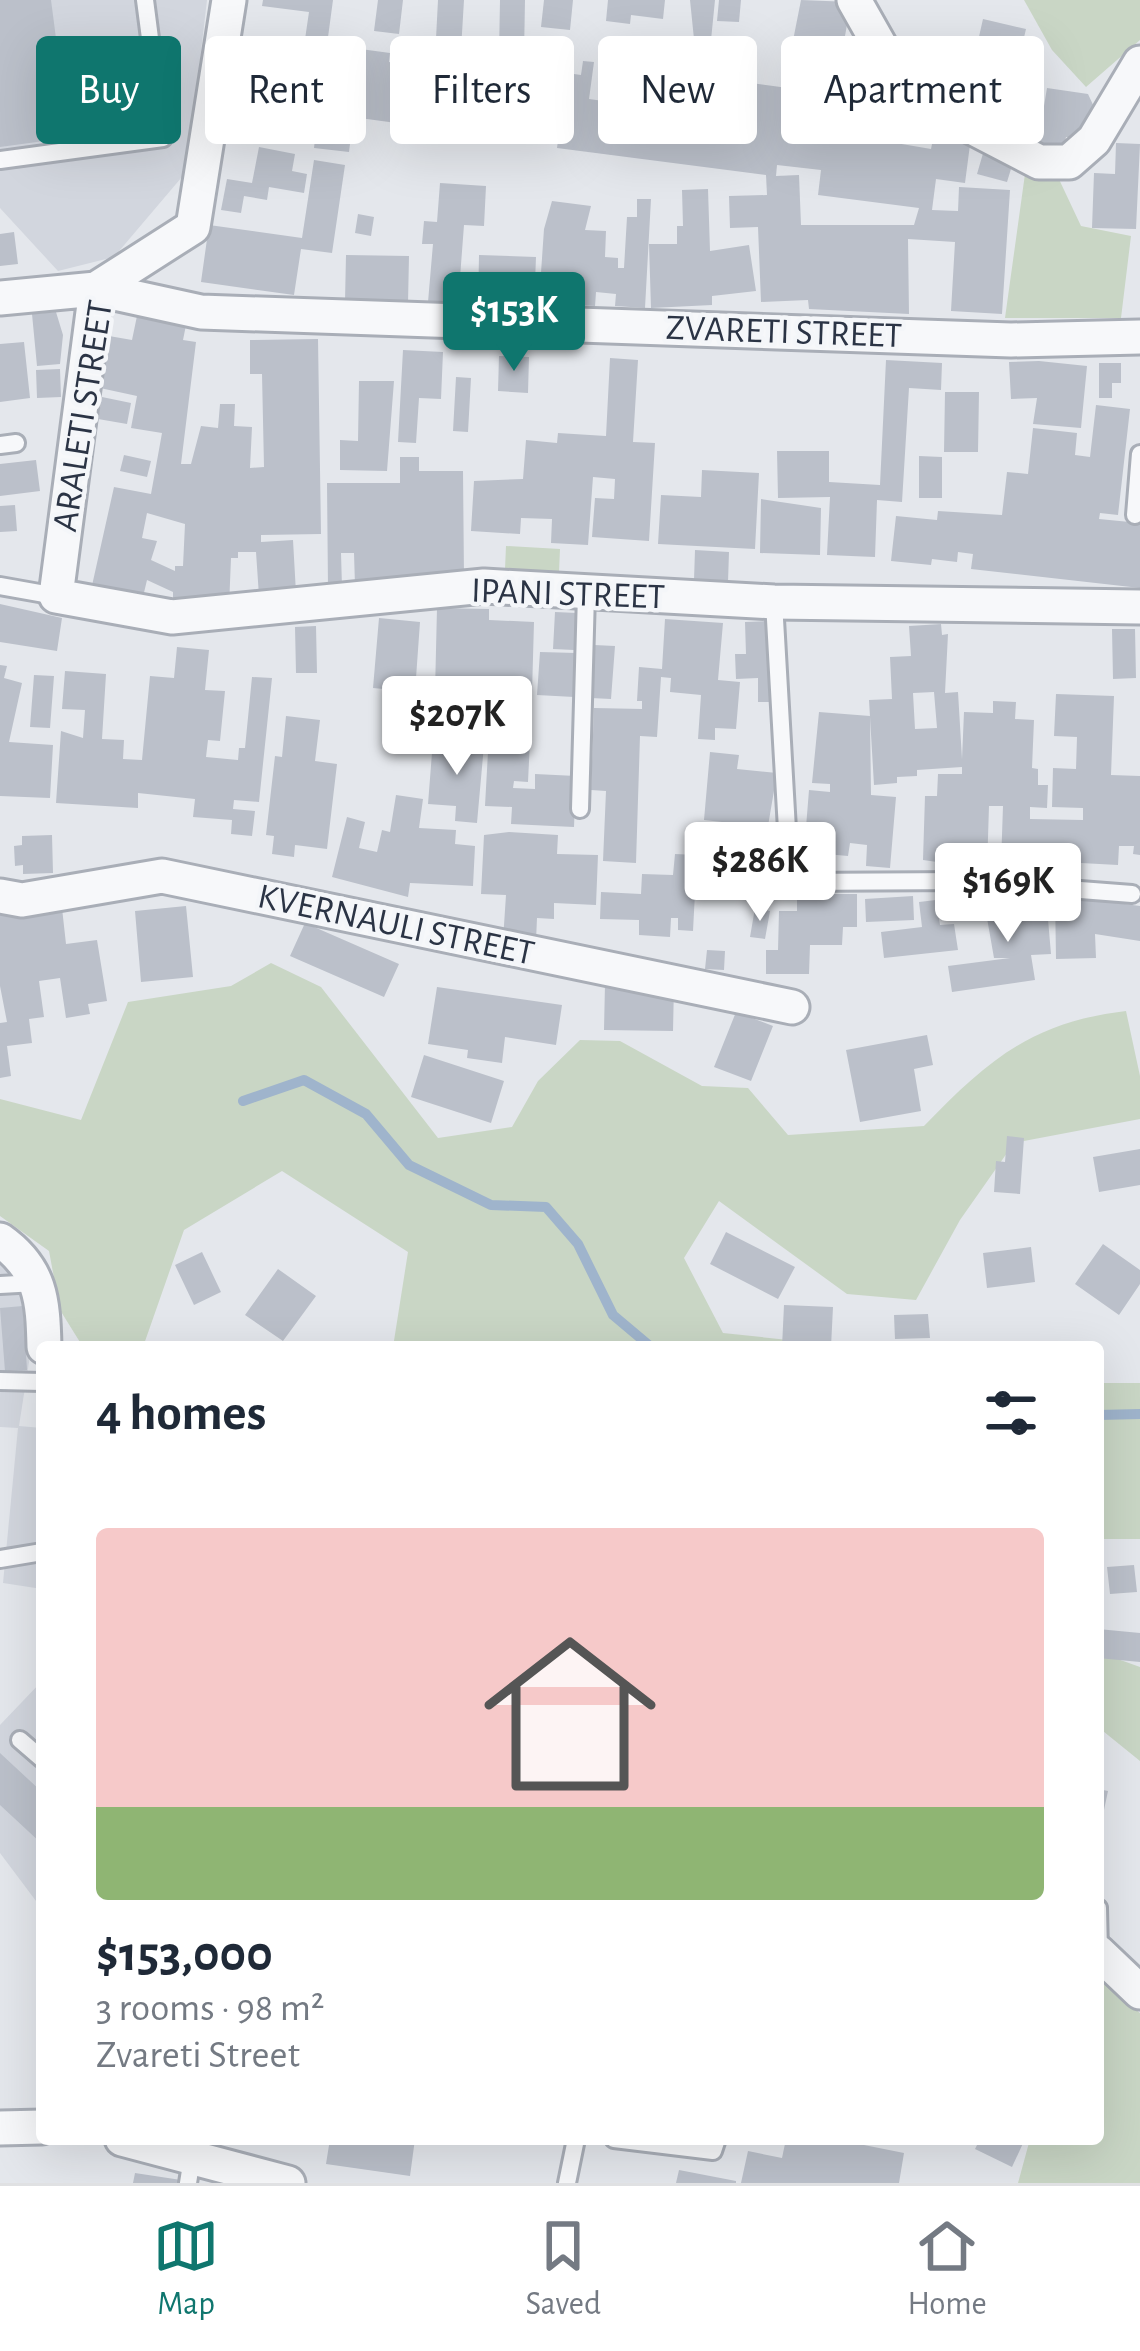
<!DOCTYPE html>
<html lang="en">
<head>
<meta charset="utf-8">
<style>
  body { margin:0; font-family:"Alegreya Sans",sans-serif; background:#f6f6f7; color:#1f2937; height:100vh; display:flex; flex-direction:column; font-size:45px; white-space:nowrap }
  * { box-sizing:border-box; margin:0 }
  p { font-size:39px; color:#747a83 }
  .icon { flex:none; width:66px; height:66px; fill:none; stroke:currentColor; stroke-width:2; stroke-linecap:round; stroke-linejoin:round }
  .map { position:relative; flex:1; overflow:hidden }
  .drawer { position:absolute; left:36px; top:1341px; width:1068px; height:804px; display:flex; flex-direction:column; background:#fff; border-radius:12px; box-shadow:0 12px 48px #0002 }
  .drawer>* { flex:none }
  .hud { position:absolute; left:36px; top:36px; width:1068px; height:108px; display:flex; gap:24px }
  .price { position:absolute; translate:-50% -102px; padding:0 27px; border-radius:12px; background:#fff; color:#222; font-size:39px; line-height:78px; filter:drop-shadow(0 3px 6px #0008) }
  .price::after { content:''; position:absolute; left:50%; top:72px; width:36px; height:27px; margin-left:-18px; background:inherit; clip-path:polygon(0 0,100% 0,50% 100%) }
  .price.current { background:#0f766e; color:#fff }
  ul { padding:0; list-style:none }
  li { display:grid; align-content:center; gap:24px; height:636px; padding:0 60px }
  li+li { border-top:3px solid #e0e1e3 }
  li span { display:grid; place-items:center; height:372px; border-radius:12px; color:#555 }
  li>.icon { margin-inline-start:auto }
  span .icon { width:216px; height:216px; fill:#fffc; stroke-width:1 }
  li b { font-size:51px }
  h2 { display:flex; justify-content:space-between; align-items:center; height:144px; padding:0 60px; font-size:51px }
  .tag { padding:0 42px; border-radius:12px; background:#fff; box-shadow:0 12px 48px #0002; font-size:42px; line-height:108px }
  .tag.current { background:#0f766e; color:#fff }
  .tab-bar { display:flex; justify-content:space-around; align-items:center; height:168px; border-top:3px solid #e0e1e3; background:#fff; font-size:33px; color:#747a83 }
  .tab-bar a { display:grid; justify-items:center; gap:6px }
  .tab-bar .current { color:#0f766e }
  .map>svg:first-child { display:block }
</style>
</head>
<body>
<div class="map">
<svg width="1140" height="2183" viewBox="0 0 1140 2183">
  <rect width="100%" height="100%" fill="#e4e7ec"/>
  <!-- built -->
  <path fill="#d2d6de" d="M0,0H207L187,171L114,257L58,271L0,208Z
    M0,1248L37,1311L19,1426L42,1428V1589L3,1583L18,1428L0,1427Z
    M42,1681V1909L0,1853V1725Z"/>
  <!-- green -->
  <path fill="#c9d6c5" d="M1024,0H1140V40L1086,87L1052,50Z
    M1025,174L1057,175L1081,226L1131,236L1121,318H1005Z
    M506,546L560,549L559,572L505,569Z
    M271,963L321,987L438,1138L512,1127L538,1081L580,1040L620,1041L702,1086L748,1088L788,1135L924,1126C988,1060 1032,1022 1126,1011L1140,1076V1119L1014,1143L960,1220L916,1300L847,1294L719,1201L684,1258L723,1333L855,1347H393L408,1252L282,1171L184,1230L143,1347H83L60,1310L49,1251L0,1216V1099L81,1120L128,1002L231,986Z
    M1098,1383H1140V1539H1098Z
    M1098,1652L1140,1667V1761L1098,1727Z
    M1098,1979L1140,2013V2183H1018L1030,2139H1098Z"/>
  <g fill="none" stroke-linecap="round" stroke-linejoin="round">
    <!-- stream -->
    <path stroke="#9fb4cc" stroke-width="10" d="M243,1101L304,1080L366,1114L409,1165L491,1205L546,1207L578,1244L613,1315L651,1347
      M1098,1415L1140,1414"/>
  </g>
  <!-- building -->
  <path fill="#bbc0ca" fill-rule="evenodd" d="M0,0H51L60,69L123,61L132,129L0,147Z
    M263,0H333L326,52L352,56L353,48L390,53L389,62L419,67L420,56L435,58L438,0H464L459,83L516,91L519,72L560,77L551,144L367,119L353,120L349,152L314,148L316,130L236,120L247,39L304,46L309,12L262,6Z
    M378,0H403L399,34L374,31Z
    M500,0H525L524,55L499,54Z
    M544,0H573L570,30L541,27Z
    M608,0H665L663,19L631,15L630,24L606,21Z
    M690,0H715L711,40L694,39Z
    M719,0H741L739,22L717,21Z
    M801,0L851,2L845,36L864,40L859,68L896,81L971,137L965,183L936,179L932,210L958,211L959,187L1010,190L1002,314L951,311L955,242L908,239L909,314L809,309L808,300L761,302L758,227L730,228L729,196L767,195L766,175L557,148L567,73L581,75L583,61L594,62L589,99L618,103L619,96L673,102L676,75L702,78L705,62L752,68L751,83L788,88L787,98L830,103L828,119L847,121L851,107L832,102L836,81L787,71ZM889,111L932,144L931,149L849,135L851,122L857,125L855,131L883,138ZM777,165L821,170L818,195L919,208L914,225H801L799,175L776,176Z
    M983,19L1026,29L1016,72L973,63L1025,90L1003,129L924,87L930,76L917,69L932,41L973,63Z
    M1047,88L1088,94L1095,109L1081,139L1066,137L1063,152L1037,148Z
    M1116,143L1140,144L1136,229L1092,228L1094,173L1115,174Z
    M259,147L295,154L292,171L307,174L304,193L269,187L267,200L244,196L241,213L221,210L227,179L252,183Z
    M984,150L1014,159L1007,182L977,174Z
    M314,160L345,165L332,253L301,249L294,295L201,282L209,225L302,238Z
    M440,183L486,186L484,226L464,225L458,304L428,302L433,244H422L424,221L437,222Z
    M708,189L710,251L749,245L756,291L712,296V305L651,308L649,244H677V226H683L682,190Z
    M637,199H651L645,308L615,306L616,294L596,292L595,306L539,302L544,229L552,201L591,206L585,230L606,231L605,257L618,258V268H624L627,217H637Z
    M358,214L374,217L371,236L355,233Z
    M14,232L18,264L0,266V234Z
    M346,255L409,256L408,303L345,301Z
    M479,255L536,257L534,308L478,306Z
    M56,312L63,335L60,364L37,366L32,314Z
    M137,316L186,325L183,340L196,342L181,464H191L201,426L218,428L220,404H235L234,426L252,427L250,468L264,467L262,374H250V340L318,339L321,534L261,535V542L293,540L296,593L259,596L256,552H238V558H231L229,607L173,604V592L147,580L142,601L91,590L114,487L151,494L162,433L131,428L137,396L100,388L109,336L132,340ZM147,513L185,524L183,566H175V571L151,560L157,541L142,538Z
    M24,342L30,398L0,402V344Z
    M403,350L443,352L441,399L419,398L416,443L398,442Z
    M499,356L529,357L528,393L498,391Z
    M610,358L638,360L633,442L655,443L649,541L592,537L595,498L614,499L615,479L593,477L588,545L551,543L552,519L521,518L520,534L471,531L474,481L523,479L526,440L557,443L558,433L606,436Z
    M886,360L942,363L941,390L909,388L902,502L877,500L875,557L827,555L830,497L778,498L777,451H829V482L880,485Z
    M1039,361L1087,366L1081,428L1033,424L1037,398L1011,399L1009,362Z
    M1099,363H1121V383H1112V398H1099Z
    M60,369L61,397L37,398L36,370Z
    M456,377L471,378L468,432L453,431Z
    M359,381H394L387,471L340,470V440L358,441Z
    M945,392H979L978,452H944Z
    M102,397L131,403L127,424L98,419Z
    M1096,405L1130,409L1118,515L1100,513L1099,519L1140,523V588L971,569L973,554L958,552L957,562L932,559L931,565L891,561L896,516L937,520L938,511L1002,515L1007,472L1028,474L1033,428L1077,433L1075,455L1090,457Z
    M124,455L151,461L147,477L120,471Z
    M919,456L942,457V498H919Z
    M400,457H419V471H463L464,578L355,585L354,553H341L342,587L328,588L327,483H400Z
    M36,460L40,491L0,496V464Z
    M702,470L759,473L755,549L658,544L661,495L701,497Z
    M761,499L821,508L820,555L760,553Z
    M15,505L17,531L0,532V506Z
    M695,550L729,552L728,582L694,580Z
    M0,604L62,618L57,651L0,642Z
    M437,608L489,609V620L534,622L532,693L435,692Z
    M555,612L577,613L574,650L553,649Z
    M379,618L420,622L415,692L373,688Z
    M665,619L723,623L718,680L740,682L736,729L715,728V740L698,739L701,695L670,692L671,678L661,677L657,737L640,736L636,863L603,861L606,791L591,790L594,708L642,709V701H637L639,667L662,669Z
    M767,621L770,702H758V678L736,679L735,654H746L745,622Z
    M941,624L942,635L948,634L945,693L958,692L962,759L964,712L993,713V701L1016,702L1015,719L1034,720L1032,768L1038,769V785H1048L1047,808L1030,807V819L1083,820V808L1052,807L1053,768L1076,769L1077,737L1054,736L1056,694L1114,696L1111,775L1140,776V855L1133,854L1134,846H1119L1118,865L1081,863V881L1027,878L1028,865L1001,864L1003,806H989L987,869L923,860L925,796H937L938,774H962V767L917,770V776L897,777V783L874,785L869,700L892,699L890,657L911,656L909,626ZM934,692L937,728L915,729L913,693Z
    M316,626L317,673H296L295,627Z
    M1112,629H1135L1136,678L1113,679Z
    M594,645L615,646L611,699L591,698Z
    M177,647L209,650L205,690L225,691L220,741L208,740L206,757L238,760L239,748H245L252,677L272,678L259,802L234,800L233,809L255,811L252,836L231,834L232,820L193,817L195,799L138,793V808L56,803L61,731L83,738L85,710L62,709L65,671L106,674L102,739L124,740L123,759L142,760L150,676L174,678Z
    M540,652L576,653L574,697L537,695Z
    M0,665L7,666L4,678L22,683L9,742L53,745L50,798L0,796Z
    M34,675L54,676L50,728L30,727Z
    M491,698L532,700L528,782L514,781L513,788L535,789V774L576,776L574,827L511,824L512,807L485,806Z
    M819,712L870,716L871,795L896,797L890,868L866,866L867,845L850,843L848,856L804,852L809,790L830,792V784L812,783Z
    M286,716L320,720L315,761L337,764L327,849L295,845L294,857L272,854L274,836L266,835L275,756L282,757Z
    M402,725H411L409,750H400Z
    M433,740L484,745L477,823L455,821L456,806L428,804Z
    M710,752L739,755L737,769L777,773L759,879L744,878L749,825L704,820Z
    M396,795L423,799L419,828L456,830L455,844L475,846L473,886L410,883L408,897L332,877L347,817L365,822L359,848L377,852L382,830L390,832Z
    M509,832L558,835L557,854L598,855L596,905L554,903V919L537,918L536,941L503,940L506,895L481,894L484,835Z
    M52,835L53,873L23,874V865L15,866L14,846L22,845V836Z
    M675,854L697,855L693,931L678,930V918H671L670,937L639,935V920L600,919L601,892L641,894L642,874L673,875Z
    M797,894H857V927H843L842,945H810L809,974H766V950H778L779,911H797Z
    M1095,894V900L1140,906V941L1095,934L1096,958L1056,959L1055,895Z
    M913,896L914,920L866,922L865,899Z
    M1046,896L1051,954L1031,955L1035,980L952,992L948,966L1010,958H994L984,901Z
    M936,900L940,925L954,924L958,950L884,958L881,932L922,927L919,902Z
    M186,906L193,977L141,982L135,911Z
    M62,908L66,944L97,940L107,1001L88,1004L90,1014L66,1018L60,978L39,981L44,1017L29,1019L32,1043L7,1046L11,1076L0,1078V1023L7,1022L0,986V914Z
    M755,908L770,911L765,939L750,937Z
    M305,923L399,964L384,997L290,956Z
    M707,950L725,951L724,970L705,969Z
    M605,984L674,985L673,1031L604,1030Z
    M437,987L562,1005L556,1045L505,1037L502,1063L467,1058L468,1050L428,1044Z
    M736,1012L773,1026L751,1081L714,1067Z
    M927,1035L933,1065L914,1069L921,1111L860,1122L846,1050Z
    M424,1055L504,1081L491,1123L411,1097Z
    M1007,1136L1024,1138L1020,1194L994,1192L996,1161L1005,1162Z
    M1140,1149V1185L1099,1192L1093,1157Z
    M726,1232L795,1267L778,1299L710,1264Z
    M1103,1244L1140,1270V1284L1119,1315L1075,1284Z
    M1031,1247L1035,1282L987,1288L983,1253Z
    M202,1252L221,1292L194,1305L175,1265Z
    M278,1269L316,1296L283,1341L245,1315Z
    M784,1305L833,1307L831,1347H782Z
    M23,1306L27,1370L5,1371L0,1308Z
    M928,1314L930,1338L895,1339L894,1315Z
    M1134,1565L1137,1592L1110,1594L1107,1567Z
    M1098,1629L1140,1633V1662L1098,1658Z
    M0,1753L42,1792V1844L0,1805Z
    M1098,1789L1108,1791L1100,1829H1098Z
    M330,2139H415L410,2176L326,2164Z
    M786,2139H865L864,2145L904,2153L899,2183H741L748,2151L782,2158Z
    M980,2139H1025L1012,2167L975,2149Z
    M679,2170L736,2181V2183H676Z
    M135,2173L181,2180L180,2183H133Z"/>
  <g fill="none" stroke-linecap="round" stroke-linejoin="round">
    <defs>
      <path id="service" d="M0,160L163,138L145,0
        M0,445L16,443
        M1135,515L1140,454
        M0,586L56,596
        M774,602L790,882L966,881L1132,894
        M580,809L586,594
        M0,1285L36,1283
        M0,1381L42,1382
        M0,1559L42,1552
        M20,1740L42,1759
        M1098,1908L1099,1953
        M614,2139L713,2151L717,2139
        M188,2183L192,2158
        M567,2183L576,2139"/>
      <path id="minor" d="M229,0L193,227L96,289L56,596L172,617L484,586L774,602L1140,607
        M854,0L897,76L964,123L1039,162H1069L1094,140L1140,63
        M0,298L96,289L201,312L1011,340L1140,337
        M0,896L22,900L162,876L792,1007
        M0,1240C41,1269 43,1300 44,1347
        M1098,1952L1140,1992
        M0,2128L42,2127
        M122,2139L288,2183"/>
    </defs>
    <!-- service casing -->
    <use href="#service" stroke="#a9aeb7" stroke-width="22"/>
    <!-- minor casing -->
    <use href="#minor" stroke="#a9aeb7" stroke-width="39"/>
    <!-- service -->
    <use href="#service" stroke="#f7f8fa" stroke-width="16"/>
    <!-- minor -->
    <use href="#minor" stroke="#f7f8fa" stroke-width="33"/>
  </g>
  <g text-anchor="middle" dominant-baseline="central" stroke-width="9" stroke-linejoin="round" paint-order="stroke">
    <!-- street labels -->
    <g font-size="36" fill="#2b3445" stroke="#f4f6f9">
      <text transform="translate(784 332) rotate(2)">ZVARETI STREET</text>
      <text transform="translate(83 416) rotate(-81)">ARALETI STREET</text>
      <text transform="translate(568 594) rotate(2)">IPANI STREET</text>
      <text transform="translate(396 925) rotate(12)">KVERNAULI STREET</text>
    </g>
  </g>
</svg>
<b class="price current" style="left:514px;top:374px">$153K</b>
<b class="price" style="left:457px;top:778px">$207K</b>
<b class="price" style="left:760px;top:924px">$286K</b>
<b class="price" style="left:1008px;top:945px">$169K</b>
<div class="hud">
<a class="tag current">Buy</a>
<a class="tag">Rent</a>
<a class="tag">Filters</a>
<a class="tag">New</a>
<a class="tag">Apartment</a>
</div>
<section class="drawer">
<h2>4 homes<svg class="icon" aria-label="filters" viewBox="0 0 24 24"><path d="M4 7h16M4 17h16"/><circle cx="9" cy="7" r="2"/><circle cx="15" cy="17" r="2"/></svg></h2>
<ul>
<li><span style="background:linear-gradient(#f6c9c9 75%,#8fb573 0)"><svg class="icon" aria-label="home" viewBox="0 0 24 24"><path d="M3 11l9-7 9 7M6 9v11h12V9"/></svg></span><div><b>$153,000</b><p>3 rooms · 98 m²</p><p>Zvareti Street</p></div></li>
</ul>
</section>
</div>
<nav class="tab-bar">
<a class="current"><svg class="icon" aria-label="map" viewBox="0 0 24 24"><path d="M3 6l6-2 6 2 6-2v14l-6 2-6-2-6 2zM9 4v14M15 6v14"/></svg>Map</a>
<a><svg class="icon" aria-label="saved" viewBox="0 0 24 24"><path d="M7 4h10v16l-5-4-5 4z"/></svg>Saved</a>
<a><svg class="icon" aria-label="home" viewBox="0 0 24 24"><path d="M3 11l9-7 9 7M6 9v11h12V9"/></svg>Home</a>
</nav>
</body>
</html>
